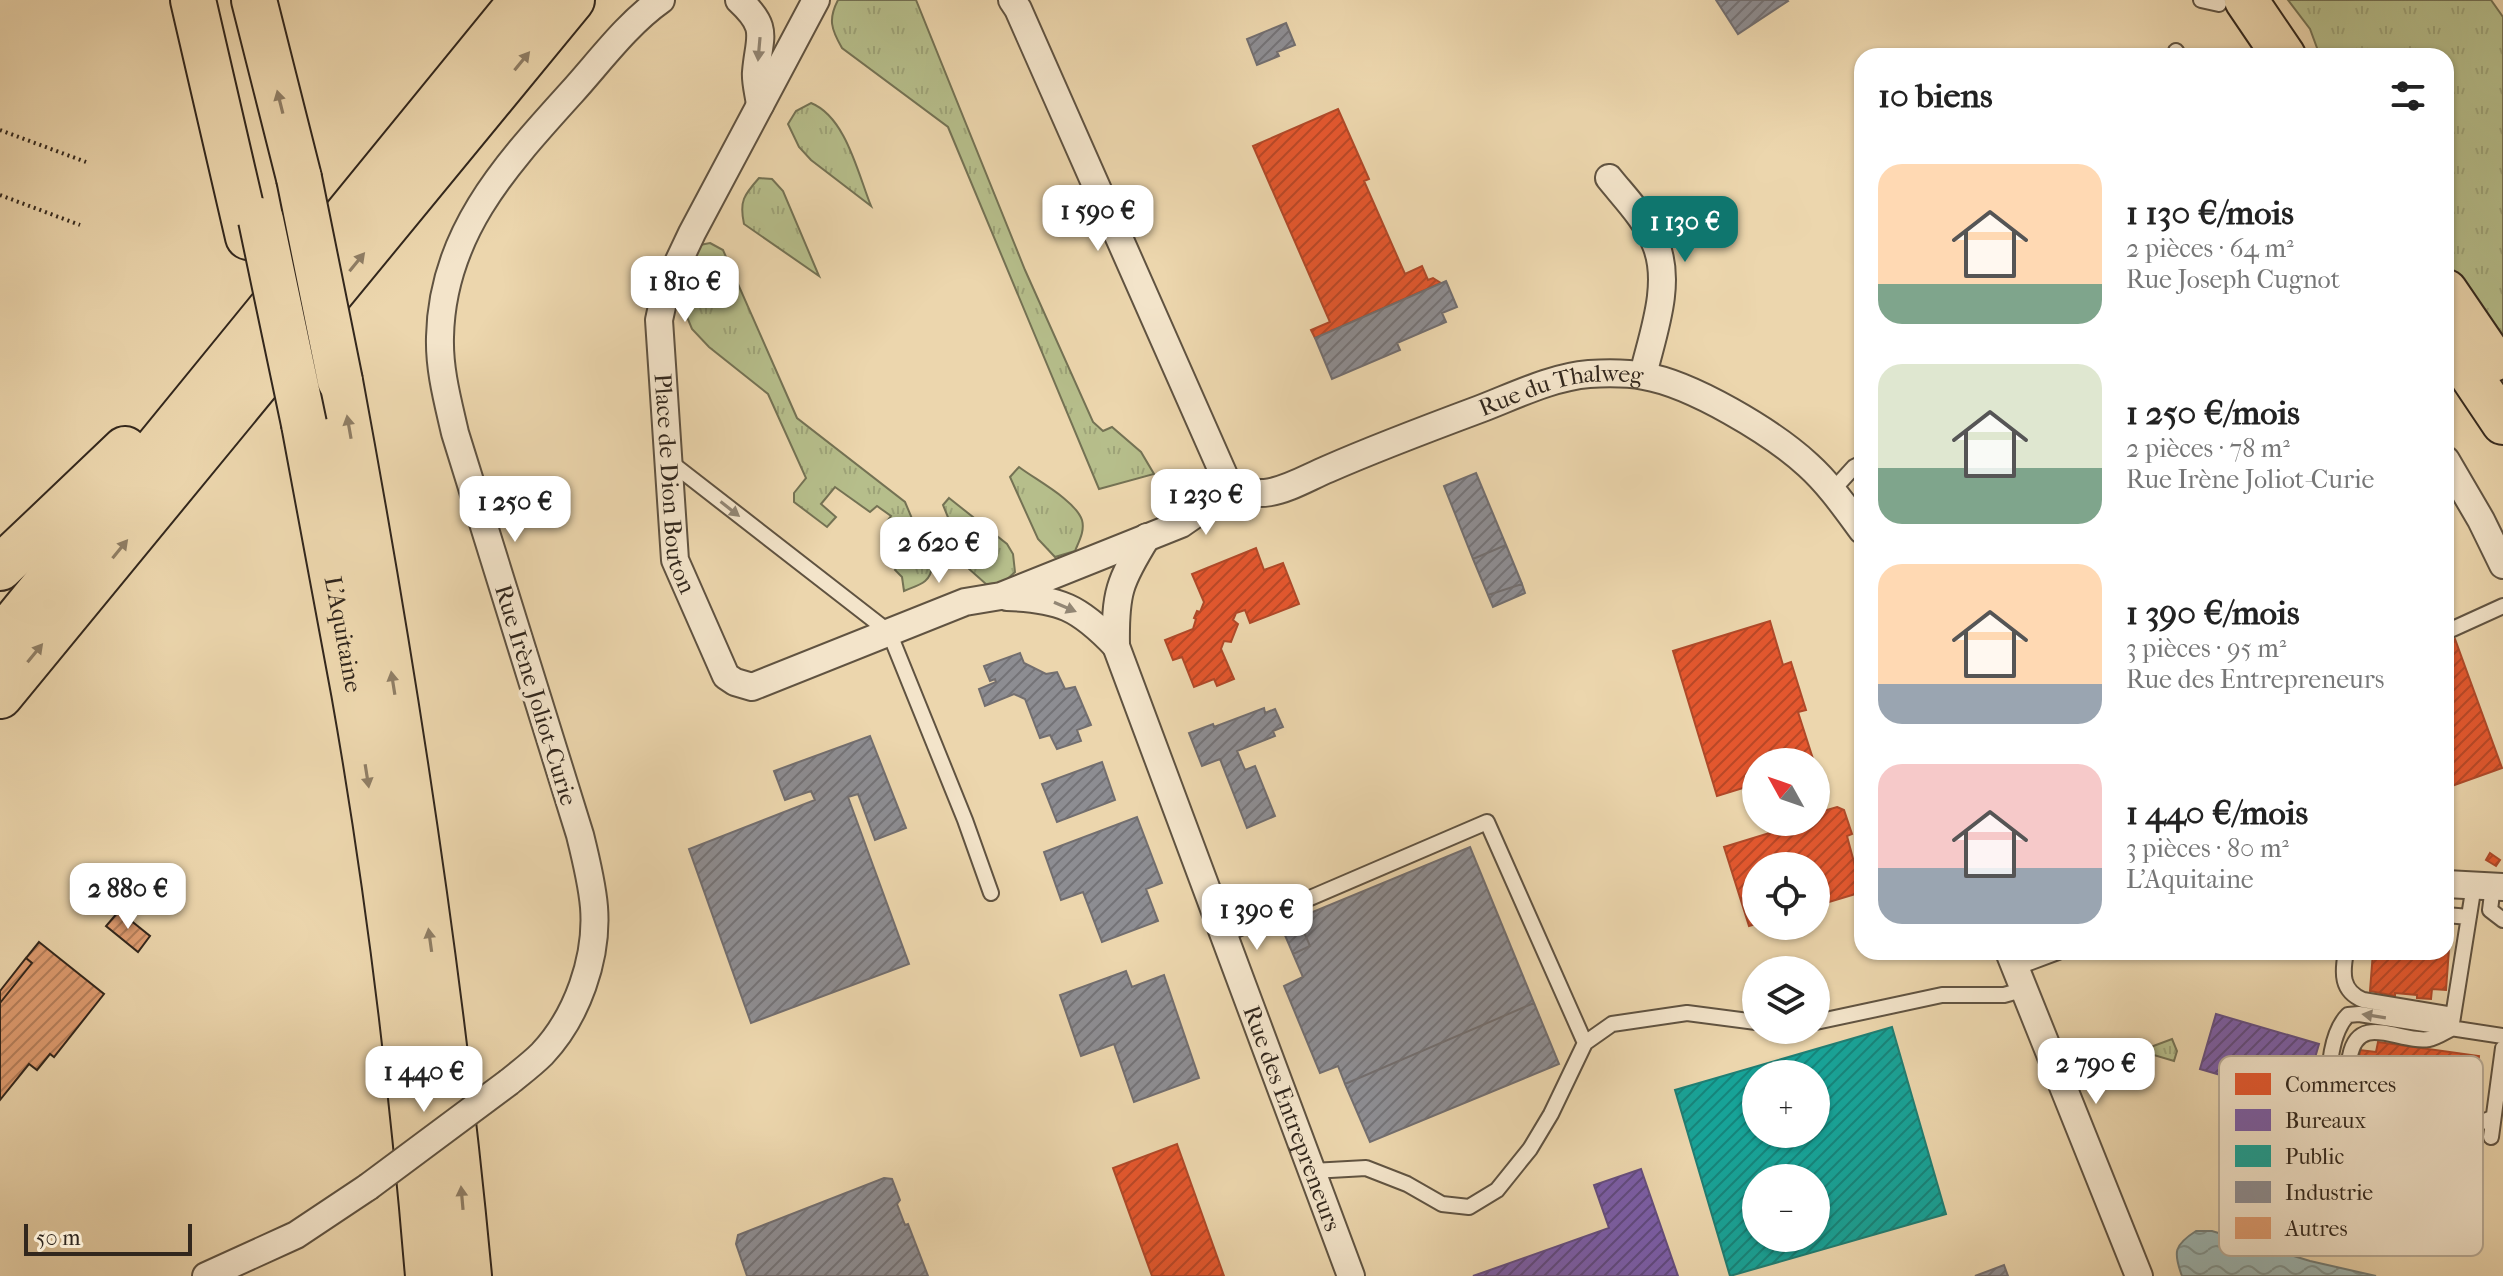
<!DOCTYPE html>
<html lang="fr">
<head>
<meta charset="utf-8">
<style>
  body { margin:0; font-family:"IM FELL French Canon",serif; background:#f6f6f6; color:#222; height:100vh; display:flex; flex-direction:column; font-size:30px; white-space:nowrap }
  * { box-sizing:border-box; margin:0 }
  p { font-size:26px; color:#767676 }
  .icon { flex:none; width:44px; height:44px; fill:none; stroke:currentColor; stroke-width:2; stroke-linecap:round; stroke-linejoin:round }
  .map { position:relative; flex:1; overflow:hidden }
  .drawer { position:absolute; left:1854px; top:48px; width:600px; height:912px; display:flex; flex-direction:column; background:#fff; border-radius:24px; box-shadow:0 2px 6px #0004 }
  .drawer>* { flex:none }
  .needle { width:52px; rotate:310deg }
  .fabs { position:absolute; left:1742px; top:748px; display:grid; gap:16px }
  .fabs a { display:grid; place-items:center; width:88px; height:88px; border-radius:50%; background:#fff; box-shadow:0 2px 6px #0004; font-size:40px }
  .scale { position:absolute; left:24px; bottom:20px; width:168px; box-sizing:border-box; padding-left:8px; border:4px solid #32271d; border-top:0; font-size:22px; line-height:28px; white-space:nowrap; color:#32271d; -webkit-text-stroke:6px #f3e4ca; paint-order:stroke }
  .price { position:absolute; translate:-50% -68px; padding:0 18px; border-radius:16px; background:#fff; color:#222; font-size:26px; line-height:52px; filter:drop-shadow(0 2px 4px #0008) }
  .price::after { content:''; position:absolute; left:50%; top:48px; width:24px; height:18px; margin-left:-12px; background:inherit; clip-path:polygon(0 0,100% 0,50% 100%) }
  .price.active { background:#0f766e; color:#fff }
  ul { padding:0; list-style:none }
  li { display:flex; align-items:center; gap:24px; height:200px; padding:0 24px }
  li span { display:grid; place-items:center; flex:none; width:224px; height:160px; border-radius:24px; color:#555 }
  li>.icon { margin-inline-start:auto }
  span .icon { width:96px; height:96px; fill:#fffc; stroke-width:1 }
  li b { font-size:34px }
  h2 { display:flex; justify-content:space-between; align-items:center; height:96px; padding:0 24px; font-size:34px }
  .map>svg:first-child { display:block }
</style>
</head>
<body>
<div class="map">
<svg width="2503" height="1276" viewBox="0 0 2503 1276">
  <defs>
    <pattern id="grass-tufts" width="24" height="20" patternUnits="userSpaceOnUse" patternTransform="scale(2)"><rect width="24" height="20" fill="#b6be8b"/><path d="M3 7l-1-3M5 7V3M7 7l1-3M15 17l-1-3M17 17v-4M19 17l1-3" fill="none" stroke="#9da378"/></pattern>
    <pattern id="water-waves" width="16" height="10" patternUnits="userSpaceOnUse" patternTransform="scale(2)"><rect width="16" height="10" fill="#9cb7b4"/><path d="M0 5q4-4 8 0t8 0" fill="none" stroke="#809592"/></pattern>
    <pattern id="shops-hatch" width="6" height="6" patternUnits="userSpaceOnUse" patternTransform="scale(2)"><rect width="6" height="6" fill="#e4572e"/><path d="M-1 1l2-2M0 6l6-6M5 7l2-2" fill="none" stroke="#b94827"/></pattern>
    <pattern id="offices-hatch" width="6" height="6" patternUnits="userSpaceOnUse" patternTransform="scale(2)"><rect width="6" height="6" fill="#7b5ea7"/><path d="M-1 1l2-2M0 6l6-6M5 7l2-2" fill="none" stroke="#604a80"/></pattern>
    <pattern id="public-hatch" width="6" height="6" patternUnits="userSpaceOnUse" patternTransform="scale(2)"><rect width="6" height="6" fill="#17a398"/><path d="M-1 1l2-2M0 6l6-6M5 7l2-2" fill="none" stroke="#15857b"/></pattern>
    <pattern id="industry-hatch" width="6" height="6" patternUnits="userSpaceOnUse" patternTransform="scale(2)"><rect width="6" height="6" fill="#8d8d92"/><path d="M-1 1l2-2M0 6l6-6M5 7l2-2" fill="none" stroke="#747377"/></pattern>
    <pattern id="building-hatch" width="6" height="6" patternUnits="userSpaceOnUse" patternTransform="scale(2)"><rect width="6" height="6" fill="#df9c70"/><path d="M-1 1l2-2M0 6l6-6M5 7l2-2" fill="none" stroke="#b57f5b"/></pattern>
  </defs>
  <rect width="100%" height="100%" fill="#ecd6ad"/>
  <filter id="stains"><feTurbulence type="fractalNoise" baseFrequency=".0025" numOctaves="4"/><feColorMatrix values="0 0 0 0 .2 0 0 0 0 .09 0 0 0 0 .02 0 0 0 .5 -.17"/></filter>
  <radialGradient id="worn" r=".72"><stop offset=".6" stop-color="#630" stop-opacity="0"/><stop offset="1" stop-color="#630" stop-opacity=".3"/></radialGradient>
  <!-- grass -->
  <path fill="url(#grass-tufts)" stroke="#747254" stroke-width="2" d="M838,0H916L1025,270L1093,422L1103,431L1112,427L1141,452L1154,474L1099,489L948,127L842,48C831,29 828,19 838,0Z
    M2288,0H2491L2503,17V348L2446,260V56H2320L2310,29Z
    M811,103C846,117 858,174 871,206L811,160L799,147L788,124L796,111Z
    M759,178L772,179L783,191L819,276L744,224C739,201 744,195 759,178Z
    M710,243L723,250L797,418L905,502L932,566C931,583 918,585 904,591L902,577L895,570L900,563L885,551L896,535L884,525L891,516L877,506L870,512L835,487L821,504L836,517L827,527L794,502V493L806,478L768,394L709,347L692,329L682,305L679,283L700,245Z
    M1019,467C1036,480 1075,500 1082,520C1085,531 1079,541 1075,551L1055,557L1038,539L1010,477Z
    M949,498L1007,544L1013,554L1015,572L1003,583L986,584L969,569L943,505Z
    M2172,1039L2177,1051L2174,1061L2140,1051Z"/>
  <!-- water -->
  <path fill="url(#water-waves)" stroke="#727d78" stroke-width="2" d="M2196,1231H2212L2310,1261L2376,1276H2182C2173,1252 2174,1245 2196,1231Z"/>
  <!-- shops -->
  <path fill="url(#shops-hatch)" stroke="#af4929" stroke-width="2" d="M1338,109L1369,179L1364,181L1405,274L1422,266L1428,280L1433,278L1441,283L1315,338L1311,330L1330,322L1253,146Z
    M1256,548L1264,570L1283,563L1299,604L1250,623L1245,610L1236,613L1233,620L1238,624L1231,642L1224,641L1221,649L1234,679L1217,686L1214,679L1194,687L1182,657L1173,660L1165,640L1193,629L1196,619L1194,618L1197,611L1200,612L1204,602L1192,574Z
    M1770,621L1783,665L1791,662L1806,710L1798,712L1814,762H1756V784L1717,796L1673,651Z
    M2455,639L2502,768L2446,788V642Z
    M1837,807L1844,810L1852,834L1847,836L1862,892L1816,906V866H1756V924L1749,926L1724,847L1805,822H1816V819L1821,817L1820,812Z
    M2490,853L2500,860L2496,866L2486,860Z
    M2449,949L2446,990L2432,989L2431,999L2417,998V995L2395,993V996L2370,991L2373,952L2448,953Z
    M2378,1042L2479,1056L2475,1088L2452,1085L2451,1098L2372,1088L2373,1075L2357,1073L2360,1050L2376,1052Z
    M1177,1144L1224,1276H1152L1113,1168Z"/>
  <!-- offices -->
  <path fill="url(#offices-hatch)" stroke="#654e7e" stroke-width="2" d="M2216,1014L2319,1044L2303,1099L2200,1069Z
    M1641,1169L1678,1276H1473L1609,1228L1594,1185Z"/>
  <!-- public -->
  <path fill="url(#public-hatch)" stroke="#1f7e73" stroke-width="2" fill-rule="evenodd" d="M1892,1027L1946,1214L1730,1276L1675,1090ZM1756,1074H1816V1134H1756ZM1756,1178H1816V1238H1756Z"/>
  <!-- industry -->
  <path fill="url(#industry-hatch)" stroke="#726e6f" stroke-width="2" d="M1716,0H1787L1788,1L1738,34Z
    M1286,23L1295,45L1277,52L1279,56L1257,65L1247,39Z
    M1446,281L1457,307L1442,313L1446,322L1397,343L1400,350L1332,379L1315,338Z
    M1476,473L1506,545L1473,559L1444,486Z
    M1506,545L1522,584L1488,595L1473,559Z
    M1522,584L1525,593L1493,607L1488,595Z
    M1020,653L1024,663L1046,674L1057,672L1065,689L1075,687L1091,725L1077,730L1081,741L1057,749L1050,735L1040,738L1025,699L1014,694L985,706L979,689L996,682L995,679L990,681L984,666Z
    M1264,708L1265,713L1275,709L1283,727L1273,731L1275,736L1237,751L1245,770L1255,766L1275,816L1247,828L1220,759L1202,766L1189,733L1213,724L1214,727Z
    M870,736L906,828L875,840L858,794L848,797L909,964L751,1023L689,849L815,800L811,791L785,800L774,771Z
    M1102,762L1115,800L1057,822L1042,784Z
    M1137,817L1162,883L1146,889L1158,921L1102,942L1083,892L1061,900L1044,852Z
    M1470,847L1534,1003L1345,1084L1338,1066L1320,1073L1284,986L1303,977L1293,954L1310,946L1298,918Z
    M1298,918L1310,946L1293,954L1281,926Z
    M1126,971L1132,987L1164,975L1199,1078L1134,1102L1114,1044L1081,1056L1060,995Z
    M1534,1003L1559,1064L1370,1142L1345,1084Z
    M884,1178L892,1179L900,1200L897,1204L905,1225L908,1224L928,1276H747L736,1244L738,1235Z
    M2004,1265L2008,1276H1975Z"/>
  <!-- building -->
  <path fill="url(#building-hatch)" stroke="#32271d" stroke-width="2" d="M119,911L150,936L138,952L106,926Z
    M39,942L104,994L54,1057L50,1054L37,1070L29,1064L0,1100V1003L32,963L26,958Z
    M26,958L32,963L0,1003V991Z"/>
  <g fill="none" stroke-linecap="round" stroke-linejoin="round">
    <defs>
      <path id="lane" d="M2201,0L2219,4
        M2176,51L2179,56
        M669,461L889,632L965,820L991,893
        M1833,490L1854,467L1862,463
        M2446,632L2503,606
        M2493,886L2490,910L2503,920
        M2446,915L2469,917
        M1224,935L1487,822L1585,1043L1551,1114L1530,1149L1497,1190L1469,1207L1442,1204L1407,1184L1366,1168L1312,1171
        M2346,952C2342,973 2341,991 2363,1000L2453,1015
        M2015,968L2058,952
        M1816,1022L1942,995H2004L2022,990
        M2452,1023L2474,885
        M2451,1029C2445,1032 2436,1038 2429,1039C2401,1044 2359,1011 2350,1056C2348,1065 2346,1072 2351,1080C2364,1106 2408,1097 2431,1104C2438,1107 2446,1113 2452,1117
        M1585,1043L1612,1024L1687,1013L1756,1022
        M2492,1118L2477,1124L2350,1104L2332,1092C2326,1071 2332,1031 2348,1015L2359,1014L2503,1036
        M2491,1137L2503,1048"/>
      <g id="street">
        <path d="M739,0C770,29 759,36 756,72C755,82 759,95 760,105"/>
        <path id="s1" d="M816,0L692,233L666,288L659,320L675,560L726,676L735,682L752,687L965,602L1001,596L1181,524L1204,508L1227,482"/>
        <path d="M1012,0L1018,9L1227,482"/>
        <path d="M1609,178C1625,198 1647,220 1656,245C1672,285 1652,336 1643,375"/>
        <path d="M2446,460L2481,520L2503,565"/>
        <path id="s2" d="M1227,482C1262,507 1293,484 1328,469C1378,447 1429,428 1480,409C1514,396 1552,377 1589,374C1606,373 1628,373 1644,376C1692,384 1772,432 1808,465C1829,484 1845,507 1862,530"/>
        <path id="s3" d="M1147,537C1119,582 1115,593 1116,646L1351,1276"/>
        <path d="M1007,597C1060,599 1079,607 1116,646"/>
        <path d="M2446,884L2503,887"/>
        <path d="M2009,952L2139,1276"/>
        <path d="M509,1082C520,1073 532,1064 542,1054C577,1017 598,958 594,907C592,883 586,859 580,835L455,433C448,402 439,370 440,337C442,233 507,164 572,92C600,61 627,24 661,0"/>
        <path d="M206,1276L296,1235L368,1187"/>
      </g>
      <path id="primary" d="M2246,0L2284,56
        M2446,291L2493,360
        M2446,338L2503,423"/>
      <g id="highway">
        <path d="M193,0L248,237"/>
        <path d="M254,0L299,178"/>
        <path d="M340,381C395,678 441,976 469,1276"/>
        <path id="s4" d="M304,424C320,514 338,603 354,692C388,884 412,1082 428,1276"/>
        <path d="M0,568L125,449"/>
        <path d="M0,640L522,0"/>
        <path d="M0,696L572,0"/>
      </g>
    </defs>
    <!-- lane casing -->
    <use href="#lane" stroke="#605341" stroke-width="18"/>
    <!-- street casing -->
    <use href="#street" stroke="#605341" stroke-width="30"/>
    <!-- primary casing -->
    <use href="#primary" stroke="#32271d" stroke-width="46"/>
    <!-- highway casing -->
    <use href="#highway" stroke="#32271d" stroke-width="48"/>
    <!-- path -->
    <path stroke="#32271d" stroke-width="4" stroke-dasharray="2 4" stroke-linecap="butt" d="M0,130L86,162
      M0,195L80,225"/>
    <!-- lane -->
    <use href="#lane" stroke="#f3e4ca" stroke-width="14"/>
    <!-- street -->
    <use href="#street" stroke="#f3e4ca" stroke-width="26"/>
    <!-- primary -->
    <use href="#primary" stroke="#ecd6ad" stroke-width="42"/>
    <!-- highway -->
    <use href="#highway" stroke="#ecd6ad" stroke-width="44"/>
    <defs>
      <path id="street-bridge" d="M368,1187L509,1082"/>
      <path id="highway-bridge" d="M299,178L340,381
        M261,220L304,424"/>
    </defs>
    <!-- street-bridge casing -->
    <use href="#street-bridge" stroke="#605341" stroke-width="30" stroke-linecap="butt"/>
    <!-- highway-bridge casing -->
    <use href="#highway-bridge" stroke="#32271d" stroke-width="48" stroke-linecap="butt"/>
    <!-- street-bridge -->
    <use href="#street-bridge" stroke="#f3e4ca" stroke-width="26"/>
    <!-- highway-bridge -->
    <use href="#highway-bridge" stroke="#ecd6ad" stroke-width="44"/>
  </g>
  <!-- one-way arrows -->
  <defs><path id="oneway-solid" d="M-6-.8H1V-3.2L6.5 0L1 3.2V.8H-6Z" transform="scale(2)"/></defs>
  <g fill="#928674">
    <use href="#oneway-solid" transform="translate(759 49) rotate(95)"/>
    <use href="#oneway-solid" transform="translate(730 509) rotate(38)"/>
    <use href="#oneway-solid" transform="translate(1065 607) rotate(23)"/>
    <use href="#oneway-solid" transform="translate(2374 1016) rotate(-171)"/>
  </g>
  <g fill="#8f7e65">
    <use href="#oneway-solid" transform="translate(522 61) rotate(-51)"/>
    <use href="#oneway-solid" transform="translate(280 102) rotate(-104)"/>
    <use href="#oneway-solid" transform="translate(357 262) rotate(-51)"/>
    <use href="#oneway-solid" transform="translate(349 427) rotate(-100)"/>
    <use href="#oneway-solid" transform="translate(120 549) rotate(-51)"/>
    <use href="#oneway-solid" transform="translate(35 653) rotate(-51)"/>
    <use href="#oneway-solid" transform="translate(393 683) rotate(-99)"/>
    <use href="#oneway-solid" transform="translate(367 776) rotate(81)"/>
    <use href="#oneway-solid" transform="translate(430 940) rotate(-98)"/>
    <use href="#oneway-solid" transform="translate(462 1198) rotate(-95)"/>
  </g>
  <g text-anchor="middle" dominant-baseline="central" stroke-width="8" stroke-linejoin="round" paint-order="stroke">
    <!-- street labels -->
    <g font-size="24" fill="#32271d" stroke="#f3e4ca">
      <text stroke="none"><textPath href="#s2" startOffset="356">Rue du Thalweg</textPath></text>
      <text stroke="none"><textPath href="#s1" startOffset="522">Place de Dion Bouton</textPath></text>
      <text stroke="none"><textPath href="#s4" startOffset="214">L'Aquitaine</textPath></text>
      <text transform="translate(536 695) rotate(73)">Rue Irène Joliot-Curie</text>
      <text stroke="none"><textPath href="#s3" startOffset="620">Rue des Entrepreneurs</textPath></text>
    </g>
  </g>
  <!-- legend -->
  <rect x="2219" y="1056" width="264" height="200" rx="12" fill="#f3e4ca" stroke="#b9ab96" stroke-width="2"/>
  <rect x="2235" y="1073" width="36" height="22" fill="#e4572e"/>
  <rect x="2235" y="1109" width="36" height="22" fill="#7b5ea7"/>
  <rect x="2235" y="1145" width="36" height="22" fill="#17a398"/>
  <rect x="2235" y="1181" width="36" height="22" fill="#8d8d92"/>
  <rect x="2235" y="1217" width="36" height="22" fill="#df9c70"/>
  <g font-size="22" fill="#32271d">
    <text x="2285" y="1092">Commerces</text>
    <text x="2285" y="1128">Bureaux</text>
    <text x="2285" y="1164">Public</text>
    <text x="2285" y="1200">Industrie</text>
    <text x="2285" y="1236">Autres</text>
  </g>
  <rect width="100%" height="100%" filter="url(#stains)"/>
  <rect width="100%" height="100%" fill="url(#worn)"/>
</svg>
<div class="fabs">
<a><svg class="needle" viewBox="-14 -14 28 28"><path d="M0-13l5 13h-10z" fill="#e53935"/><path d="M0 13l5-13h-10z" fill="#767676"/></svg></a>
<a><svg class="icon" aria-label="locate" viewBox="0 0 24 24"><circle cx="12" cy="12" r="6"/><path d="M12 2v4M12 18v4M2 12h4M18 12h4"/></svg></a>
<a><svg class="icon" aria-label="layers" viewBox="0 0 24 24"><path d="M12 4l9 5-9 5-9-5zM3 14l9 5 9-5"/></svg></a>
<a>+</a>
<a>−</a>
</div>
<div class="scale">50 m</div>
<b class="price" style="left:1098px;top:253px">1 590 €</b>
<b class="price active" style="left:1685px;top:264px">1 130 €</b>
<b class="price" style="left:685px;top:324px">1 810 €</b>
<b class="price" style="left:1206px;top:537px">1 230 €</b>
<b class="price" style="left:515px;top:544px">1 250 €</b>
<b class="price" style="left:939px;top:585px">2 620 €</b>
<b class="price" style="left:128px;top:931px">2 880 €</b>
<b class="price" style="left:1257px;top:952px">1 390 €</b>
<b class="price" style="left:2096px;top:1106px">2 790 €</b>
<b class="price" style="left:424px;top:1114px">1 440 €</b>
<section class="drawer">
<h2>10 biens<svg class="icon" aria-label="filters" viewBox="0 0 24 24"><path d="M4 7h16M4 17h16"/><circle cx="9" cy="7" r="2"/><circle cx="15" cy="17" r="2"/></svg></h2>
<ul>
<li><span style="background:linear-gradient(#ffd9b3 75%,#7fa58c 0)"><svg class="icon" aria-label="home" viewBox="0 0 24 24"><path d="M3 11l9-7 9 7M6 9v11h12V9"/></svg></span><div><b>1 130 €/mois</b><p>2 pièces · 64 m²</p><p>Rue Joseph Cugnot</p></div></li>
<li><span style="background:linear-gradient(#dfe7d0 65%,#7fa58c 0)"><svg class="icon" aria-label="home" viewBox="0 0 24 24"><path d="M3 11l9-7 9 7M6 9v11h12V9"/></svg></span><div><b>1 250 €/mois</b><p>2 pièces · 78 m²</p><p>Rue Irène Joliot-Curie</p></div></li>
<li><span style="background:linear-gradient(#ffd9b3 75%,#9aa5b1 0)"><svg class="icon" aria-label="home" viewBox="0 0 24 24"><path d="M3 11l9-7 9 7M6 9v11h12V9"/></svg></span><div><b>1 390 €/mois</b><p>3 pièces · 95 m²</p><p>Rue des Entrepreneurs</p></div></li>
<li><span style="background:linear-gradient(#f6c9c9 65%,#9aa5b1 0)"><svg class="icon" aria-label="home" viewBox="0 0 24 24"><path d="M3 11l9-7 9 7M6 9v11h12V9"/></svg></span><div><b>1 440 €/mois</b><p>3 pièces · 80 m²</p><p>L'Aquitaine</p></div></li>
</ul>
</section>
</div>
</body>
</html>
